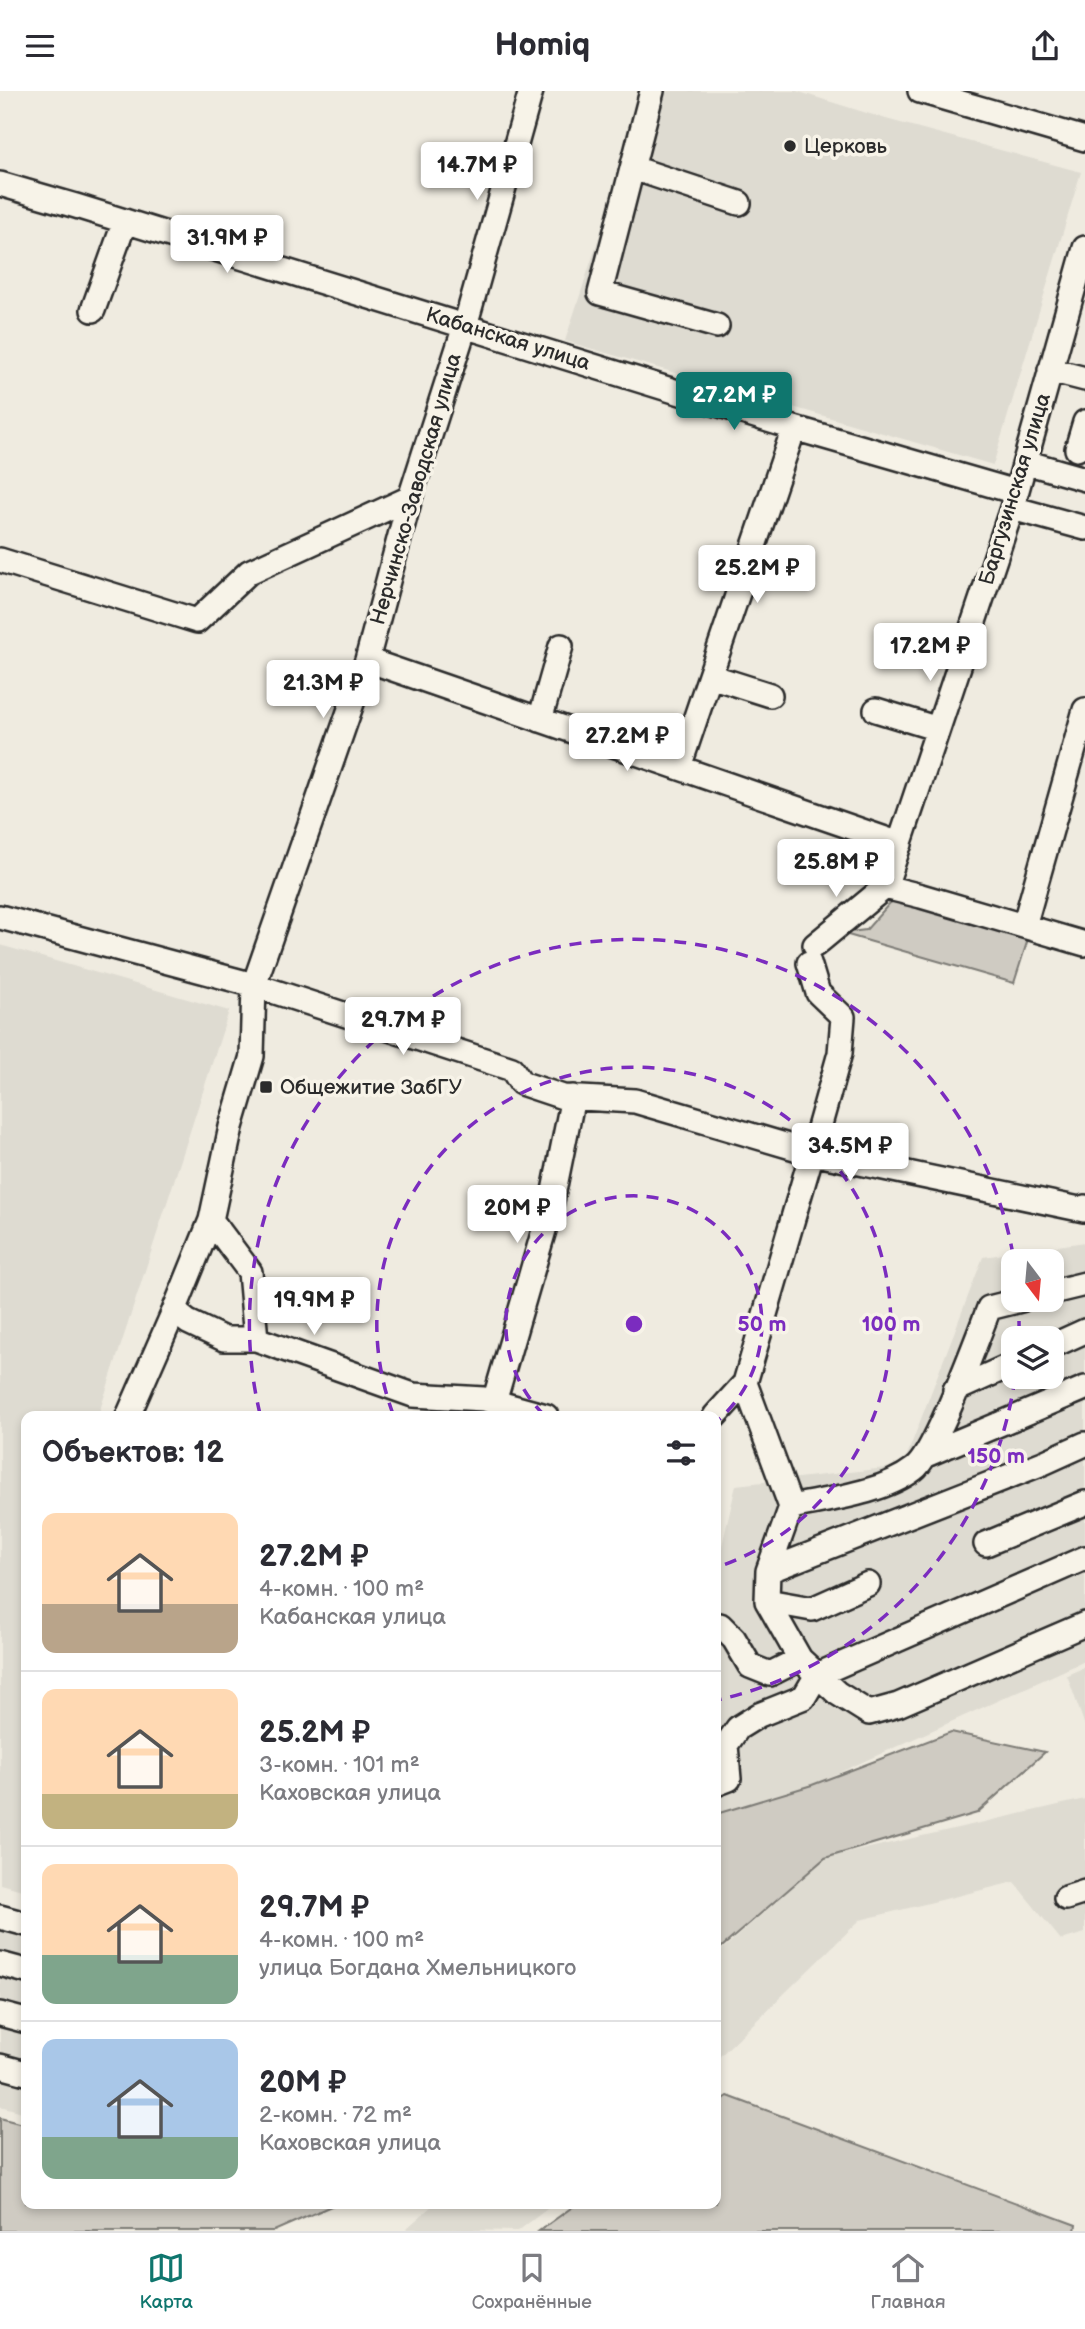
<!DOCTYPE html>
<html lang="ru">
<head>
<meta charset="utf-8">
<style>
  body { margin:0; font-family:"Balsamiq Sans",sans-serif; background:#f2f2f3; color:#2b2b33; height:100vh; display:flex; flex-direction:column; font-size:26px; white-space:nowrap }
  * { box-sizing:border-box; margin:0 }
  p { font-size:23px; color:#7c7c81 }
  .icon { flex:none; width:38px; height:38px; fill:none; stroke:currentColor; stroke-width:2; stroke-linecap:round; stroke-linejoin:round }
  .map { position:relative; flex:1; overflow:hidden }
  .details { position:absolute; left:21px; top:1320px; width:700px; height:798px; display:flex; flex-direction:column; background:#fff; border-radius:14px; box-shadow:0 4px 10px #0003 }
  .details>* { flex:none }
  .needle { width:46px; rotate:164deg }
  .fabs { position:absolute; left:1001px; top:1158px; display:grid; gap:14px }
  .fabs a { display:grid; place-items:center; width:63px; height:63px; border-radius:14px; background:#fff; box-shadow:0 4px 10px #0003; font-size:35px }
  .price { position:absolute; translate:-50% -60px; padding:0 16px; border-radius:7px; background:#fff; color:#222; font-size:23px; line-height:46px; filter:drop-shadow(0 2px 4px #0008) }
  .price::after { content:''; position:absolute; left:50%; top:42px; width:21px; height:16px; margin-left:-10px; background:inherit; clip-path:polygon(0 0,100% 0,50% 100%) }
  .price.active { background:#0f766e; color:#fff }
  ul { padding:0; list-style:none }
  li { display:flex; align-items:center; gap:21px; height:175px; padding:0 21px }
  li+li { border-top:2px solid #e1e1e2 }
  li span { display:grid; place-items:center; flex:none; width:196px; height:140px; border-radius:14px; color:#555 }
  li>.icon { margin-inline-start:auto }
  span .icon { width:84px; height:84px; fill:#fffc; stroke-width:1 }
  li b { font-size:30px }
  h2 { display:flex; justify-content:space-between; align-items:center; height:84px; padding:0 21px; font-size:30px }
  header { display:flex; justify-content:space-between; align-items:center; height:91px; padding:0 21px; background:#fff; font-size:32px; font-weight:700 }
  .tab-bar { display:flex; justify-content:space-around; align-items:center; height:98px; border-top:2px solid #e1e1e2; background:#fff; font-size:19px; color:#7c7c81 }
  .tab-bar a { display:grid; justify-items:center; gap:4px }
  .tab-bar .active { color:#0f766e }
  .map>svg:first-child { display:block }
</style>
</head>
<body>
<header><svg class="icon" aria-label="menu" viewBox="0 0 24 24"><path d="M4 6h16M4 12h16M4 18h16"/></svg>Homiq<svg class="icon" aria-label="share" viewBox="0 0 24 24"><path d="M12 15V3M7 8l5-5 5 5M5 13v7h14v-7"/></svg></header>
<div class="map">
<svg width="1085" height="2140" viewBox="0 0 1085 2140">
  <rect width="100%" height="100%" fill="#efebe0"/>
  <filter id="ink" filterUnits="userSpaceOnUse"><feTurbulence type="fractalNoise" baseFrequency=".0143" numOctaves="2"/><feDisplacementMap in="SourceGraphic" scale="14" xChannelSelector="R" yChannelSelector="G"/><feConvolveMatrix kernelMatrix="1 2 1 2 8 2 1 2 1" color-interpolation-filters="sRGB"/></filter>
  <g filter="url(#ink)">
    <!-- built -->
    <path fill="#dedbd1" fill-rule="evenodd" d="M647,0H796L886,28L1081,81L993,374L565,250Z
      M0,854L229,920L98,1325H26V1800L0,1793Z
      M1085,1151V1570L812,1694L716,1723V1481L736,1394L903,1375L983,1166ZM1013,1171H1052V1209H1013ZM1013,1248H1052V1286H1013Z
      M1085,1576V1635L1067,1584Z
      M1085,1708V1842L1061,1849L1014,1791L860,1829L716,1969V1864L825,1767Z
      M0,1837L26,1844V2022L0,2015Z
      M435,2112H555L518,2140L406,2138Z"/>
    <!-- green -->
    <path fill="#cfcbc2" stroke="#7d7b76" stroke-width="2" d="M898,807L1028,848L1014,892L841,842L866,839L889,813Z
      M951,1641L1045,1661L977,1722L825,1767L716,1861V1723L812,1694Z
      M728,2005L1076,2134L1075,2140H539L578,2112H716V2013Z
      M0,2027L26,2034V2112H338L274,2140H0Z"/>
    <g fill="none" stroke-linecap="round" stroke-linejoin="round">
      <defs>
        <path id="minor" d="M531,0L465,235L410,407L367,569L254,894L252,965L231,1036L211,1129L250,1181L256,1248L413,1304L484,1308L546,1325
          M652,0L600,202L717,235
          M920,0L1085,48
          M633,77L739,112
          M0,93L76,115L794,337L1016,401
          M93,219L125,130
          M1050,279L1085,288
          M1077,358L1085,331
          M1025,371L1085,388
          M1012,417L1085,437
          M0,469L197,530L249,481L410,407
          M367,569L900,753
          M710,585L770,604
          M876,619L938,638
          M540,629L561,555
          M679,676L794,337
          M885,796L1012,417L1085,157
          M885,796L921,805L1085,853
          M0,826L254,894L512,978L521,992L563,1006L635,1010L812,1062L745,1292L791,1416L768,1480L767,1510L800,1568L837,1602L869,1622L898,1614L1085,1533
          M1024,835L1085,619
          M815,854L885,796
          M809,872L818,902L843,926L840,962L812,1062L1084,1119L1085,1116
          M1052,1201L1085,1193
          M174,1220L188,1231L224,1248H256
          M1052,1255L1085,1240
          M955,1299L1013,1273
          M494,1311L551,1115L573,1006
          M128,1325L174,1220L211,1129
          M715,1325L745,1292
          M926,1364L1085,1297
          M791,1416C829,1408 883,1402 914,1378C935,1363 977,1248 989,1217L1021,1209
          M986,1453L1085,1412
          M768,1480L1043,1372L1085,1353
          M767,1510L812,1518L868,1493
          M716,1536L720,1534L734,1548L750,1575L770,1583L800,1568
          M716,1693L729,1688L726,1654L738,1637L759,1624L804,1606L817,1584L1085,1467
          M1066,1807L1085,1801
          M0,1826L26,1833
          M0,1873L26,1880
          M0,1923L26,1930
          M0,1975L26,1982"/>
      </defs>
      <!-- minor casing -->
      <use href="#minor" stroke="#2b2b2b" stroke-width="28"/>
      <!-- minor -->
      <use href="#minor" stroke="#f7f3e8" stroke-width="23"/>
    </g>
  </g>
  <!-- distance rings -->
  <g fill="none" stroke="#7b2cbf" stroke-width="3.5" stroke-dasharray="12 9">
    <path d="M544 1324A128 128 0 1 1 716 1331"/>
    <path d="M393 1323A257 257 0 1 1 718 1476"/>
    <path d="M1015 1287A385 385 0 0 1 717 1609M260 1323A385 385 0 1 1 1014 1169M1018 1209A385 385 0 0 1 1019 1246"/>
  </g>
  <!-- markers -->
  <g fill="#2b2b2b" stroke="#f7f3e8" stroke-width="2.5">
    <circle cx="790" cy="55" r="7"/>
    <rect x="259" y="989" width="14" height="14" rx="3.5"/>
  </g>
  <g text-anchor="middle" dominant-baseline="central" stroke-width="7" stroke-linejoin="round" paint-order="stroke">
    <!-- poi labels -->
    <g font-size="21" fill="#2b2b2b" stroke="#f7f3e8" text-anchor="start">
      <text x="804" y="55">Церковь</text>
      <text x="280" y="996">Общежитие ЗабГУ</text>
    </g>
    <!-- street labels -->
    <g font-size="21" fill="#2b2b2b" stroke="#f7f3e8">
      <text transform="translate(508 248) rotate(17)">Кабанская улица</text>
      <text transform="translate(416 398) rotate(-74)">Нерчинско-Заводская улица</text>
      <text transform="translate(1015 398) rotate(-73)">Баргузинская улица</text>
    </g>
  </g>
  <circle cx="634" cy="1233" r="10" fill="#7b2cbf" stroke="#f7f3e8" stroke-width="3.5"/>
  <g font-size="21" text-anchor="middle" font-weight="bold" fill="#7b2cbf" stroke="#f7f3e8" stroke-width="7" stroke-linejoin="round" paint-order="stroke">
    <text x="762" y="1240">50 m</text>
    <text x="891" y="1240">100 m</text>
    <text x="996" y="1372">150 m</text>
  </g>
</svg>
<div class="fabs">
<a><svg class="needle" viewBox="-14 -14 28 28"><path d="M0-13l5 13h-10z" fill="#e53935"/><path d="M0 13l5-13h-10z" fill="#7c7c81"/></svg></a>
<a><svg class="icon" aria-label="layers" viewBox="0 0 24 24"><path d="M12 4l9 5-9 5-9-5zM3 14l9 5 9-5"/></svg></a>
</div>
<b class="price" style="left:477px;top:111px">14.7M ₽</b>
<b class="price" style="left:227px;top:184px">31.9M ₽</b>
<b class="price active" style="left:734px;top:341px">27.2M ₽</b>
<b class="price" style="left:757px;top:514px">25.2M ₽</b>
<b class="price" style="left:930px;top:592px">17.2M ₽</b>
<b class="price" style="left:323px;top:629px">21.3M ₽</b>
<b class="price" style="left:627px;top:682px">27.2M ₽</b>
<b class="price" style="left:836px;top:808px">25.8M ₽</b>
<b class="price" style="left:403px;top:966px">29.7M ₽</b>
<b class="price" style="left:850px;top:1092px">34.5M ₽</b>
<b class="price" style="left:517px;top:1154px">20M ₽</b>
<b class="price" style="left:314px;top:1246px">19.9M ₽</b>
<section class="details">
<h2>Объектов: 12<svg class="icon" aria-label="filters" viewBox="0 0 24 24"><path d="M4 7h16M4 17h16"/><circle cx="9" cy="7" r="2"/><circle cx="15" cy="17" r="2"/></svg></h2>
<ul>
<li><span style="background:linear-gradient(#ffd9b3 65%,#b9a48a 0)"><svg class="icon" aria-label="home" viewBox="0 0 24 24"><path d="M3 11l9-7 9 7M6 9v11h12V9"/></svg></span><div><b>27.2M ₽</b><p>4-комн. · 100 m²</p><p>Кабанская улица</p></div></li>
<li><span style="background:linear-gradient(#ffd9b3 75%,#c2b280 0)"><svg class="icon" aria-label="home" viewBox="0 0 24 24"><path d="M3 11l9-7 9 7M6 9v11h12V9"/></svg></span><div><b>25.2M ₽</b><p>3-комн. · 101 m²</p><p>Каховская улица</p></div></li>
<li><span style="background:linear-gradient(#ffd9b3 65%,#7fa58c 0)"><svg class="icon" aria-label="home" viewBox="0 0 24 24"><path d="M3 11l9-7 9 7M6 9v11h12V9"/></svg></span><div><b>29.7M ₽</b><p>4-комн. · 100 m²</p><p>улица Богдана Хмельницкого</p></div></li>
<li><span style="background:linear-gradient(#a9c7e8 70%,#7fa58c 0)"><svg class="icon" aria-label="home" viewBox="0 0 24 24"><path d="M3 11l9-7 9 7M6 9v11h12V9"/></svg></span><div><b>20M ₽</b><p>2-комн. · 72 m²</p><p>Каховская улица</p></div></li>
</ul>
</section>
</div>
<nav class="tab-bar">
<a class="active"><svg class="icon" aria-label="map" viewBox="0 0 24 24"><path d="M3 6l6-2 6 2 6-2v14l-6 2-6-2-6 2zM9 4v14M15 6v14"/></svg>Карта</a>
<a><svg class="icon" aria-label="saved" viewBox="0 0 24 24"><path d="M7 4h10v16l-5-4-5 4z"/></svg>Сохранённые</a>
<a><svg class="icon" aria-label="home" viewBox="0 0 24 24"><path d="M3 11l9-7 9 7M6 9v11h12V9"/></svg>Главная</a>
</nav>
</body>
</html>
